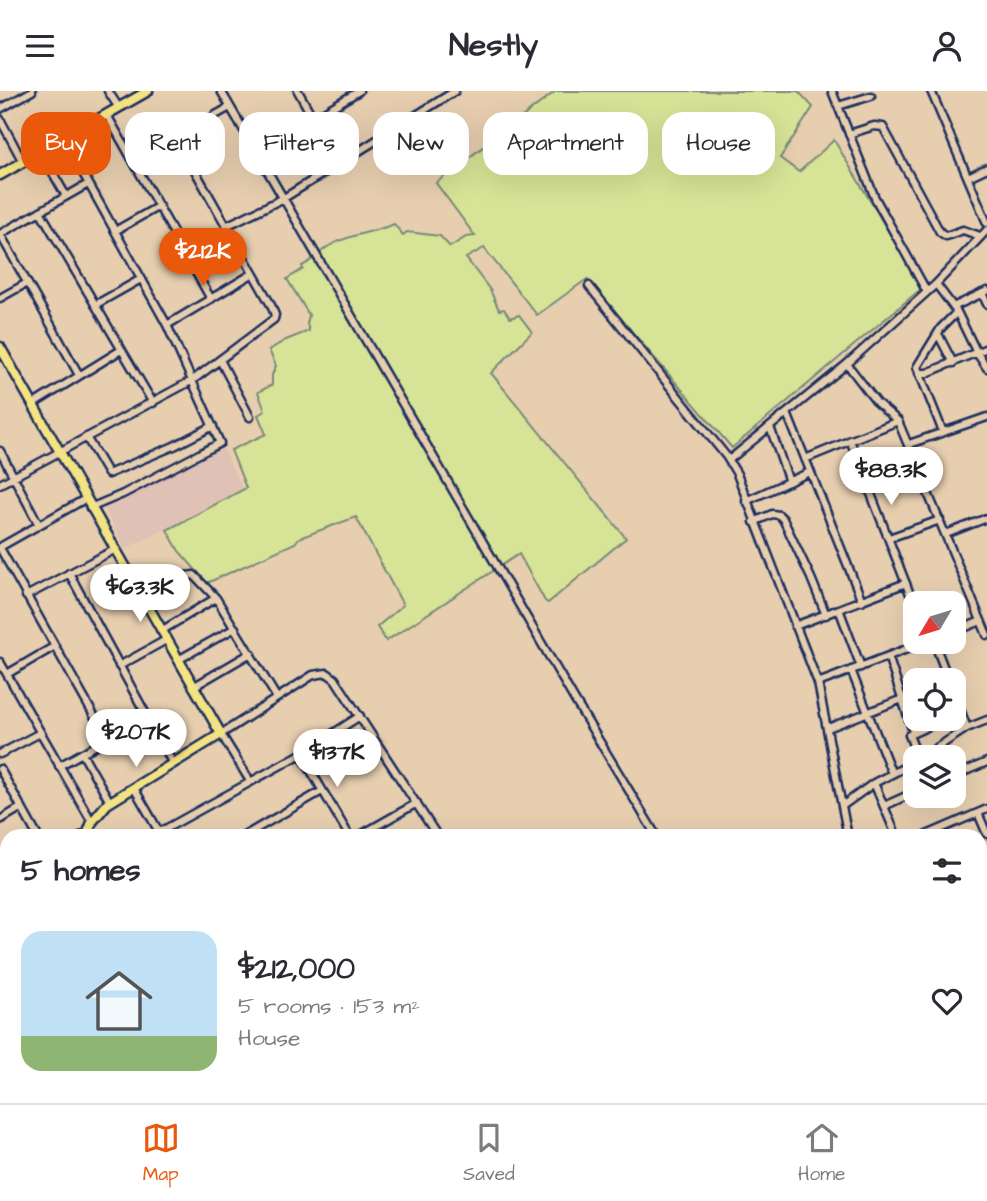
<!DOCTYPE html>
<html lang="en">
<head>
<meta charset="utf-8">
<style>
  body { margin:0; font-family:"Architects Daughter",sans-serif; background:#f2f2f3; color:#2b2b33; height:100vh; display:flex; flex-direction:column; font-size:26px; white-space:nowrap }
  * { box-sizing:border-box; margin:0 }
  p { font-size:23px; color:#7c7c81 }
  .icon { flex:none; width:38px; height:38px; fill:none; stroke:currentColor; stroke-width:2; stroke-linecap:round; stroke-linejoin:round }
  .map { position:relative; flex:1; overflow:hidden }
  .drawer { position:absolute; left:0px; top:738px; width:987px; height:275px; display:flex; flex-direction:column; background:#fff; border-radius:21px 21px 0 0; box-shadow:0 7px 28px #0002 }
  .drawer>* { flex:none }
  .banner { position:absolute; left:21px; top:21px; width:945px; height:63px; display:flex; gap:14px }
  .needle { width:46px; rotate:232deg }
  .controls { position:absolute; left:903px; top:500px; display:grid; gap:14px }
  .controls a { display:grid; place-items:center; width:63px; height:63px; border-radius:14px; background:#fff; box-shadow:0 7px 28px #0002; font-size:35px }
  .price { position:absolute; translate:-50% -60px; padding:0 16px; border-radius:24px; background:#fff; color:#222; font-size:23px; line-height:46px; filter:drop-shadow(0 2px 4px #0008) }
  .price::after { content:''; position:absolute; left:50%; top:42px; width:21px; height:16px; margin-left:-10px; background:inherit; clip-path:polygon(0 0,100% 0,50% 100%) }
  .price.active { background:#ea580c; color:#fff }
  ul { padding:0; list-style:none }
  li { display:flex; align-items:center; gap:21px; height:175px; padding:0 21px }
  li+li { border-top:2px solid #e1e1e2 }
  li span { display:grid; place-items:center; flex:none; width:196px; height:140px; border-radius:21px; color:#555 }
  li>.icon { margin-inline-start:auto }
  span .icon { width:84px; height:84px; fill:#fffc; stroke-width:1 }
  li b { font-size:30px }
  h2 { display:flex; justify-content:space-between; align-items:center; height:84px; padding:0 21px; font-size:30px }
  .tag { padding:0 24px; border-radius:21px; background:#fff; box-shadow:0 7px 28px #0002; font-size:24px; line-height:63px }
  .tag.active { background:#ea580c; color:#fff }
  header { display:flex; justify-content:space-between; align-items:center; height:91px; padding:0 21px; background:#fff; font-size:32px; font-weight:700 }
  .tabs { display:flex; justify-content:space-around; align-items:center; height:98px; border-top:2px solid #e1e1e2; background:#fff; font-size:19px; color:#7c7c81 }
  .tabs a { display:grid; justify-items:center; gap:4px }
  .tabs .active { color:#ea580c }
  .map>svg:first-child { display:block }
</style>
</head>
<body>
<header><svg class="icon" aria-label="menu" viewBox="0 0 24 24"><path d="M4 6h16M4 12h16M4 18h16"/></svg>Nestly<svg class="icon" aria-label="person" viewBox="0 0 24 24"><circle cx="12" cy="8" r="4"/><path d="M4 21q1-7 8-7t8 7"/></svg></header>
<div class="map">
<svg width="987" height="1012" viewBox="0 0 987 1012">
  <rect width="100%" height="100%" fill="#e7ceaf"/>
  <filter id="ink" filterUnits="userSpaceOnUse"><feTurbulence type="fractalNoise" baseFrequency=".0143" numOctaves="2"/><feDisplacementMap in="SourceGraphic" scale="14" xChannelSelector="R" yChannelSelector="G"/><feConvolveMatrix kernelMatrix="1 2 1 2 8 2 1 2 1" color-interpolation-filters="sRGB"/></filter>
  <g filter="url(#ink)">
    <!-- built -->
    <path fill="#dfc1b6" d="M223,358L242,397L183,429L125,458L103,414Z"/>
    <!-- green -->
    <path fill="#d7e396" stroke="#79897a" stroke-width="2" d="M556,0H798L813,16L780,67L799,81L834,49L922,197L732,357L587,188L537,224L484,157L466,167L490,199L499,219L504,218L510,227L519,224L532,241L491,282L626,447L548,512L545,510L519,463L386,550L377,536L403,514L356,426L299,447L295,452L207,492L179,460L167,439L246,397L231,359L266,343L258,324L265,320L258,301L272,294V284L276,275L269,259L286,249L309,240L307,233L309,224L287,188L303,178L302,175C313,170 319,161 329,155C349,143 373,142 394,133L403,144L407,141L440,145L450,156L466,146L475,145L436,92Z"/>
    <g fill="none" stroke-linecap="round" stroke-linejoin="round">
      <defs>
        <path id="minor" d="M108,0L119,17
          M221,0L574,608L657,746
          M298,0L313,27
          M832,0L875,107L927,201
          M931,0L987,132
          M838,15L871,5
          M0,18L32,0
          M107,24L211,208
          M0,28L23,71
          M849,43L874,35L883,36L940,141L946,145L963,139L980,145
          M64,48L167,234L220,352L123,403L90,417
          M41,61L66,105
          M257,61L359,0
          M133,70L230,16
          M968,86L987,77
          M40,120L153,312
          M226,135L284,107L455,0
          M115,140L159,115
          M936,193L957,221L977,262L987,277
          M589,195L726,365L737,383L818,592L848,746
          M982,202L987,213
          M0,207L27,192
          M95,214L141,188
          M953,216L987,200
          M167,234L252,183
          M938,243L953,272
          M220,269L250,326
          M847,273L877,312L898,330L987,544
          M919,282H927L987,257
          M79,284L0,143L88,93
          M32,314L121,259
          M787,322L862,510
          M770,336L789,391
          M943,341L917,276L941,237L957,221
          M86,346L108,383L174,355L213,335
          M850,349L915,516
          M909,353L987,326
          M0,360L39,434
          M805,368L898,330
          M729,369L847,273L936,193L987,139
          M0,393L193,289L274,228L275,224L271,214L176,46
          M746,410L810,381
          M754,431L772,423L779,424L783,428L811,487L826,524
          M946,443L987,427
          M889,447L940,429
          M0,456L85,408
          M0,457L107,648
          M69,482L173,673
          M26,505L114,459
          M143,508L185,485L194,484L216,507L277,607
          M839,518L861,576
          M795,535L906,492
          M161,540L216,507
          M954,541L981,530
          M934,551L949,590
          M888,565L913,641
          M178,569L235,537
          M0,571L92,731
          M119,575L166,549
          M851,579L892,683
          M7,583L55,555
          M818,592L925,551
          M193,596L251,562
          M954,602L967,637
          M828,637L915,603
          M82,662L110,711
          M0,663L40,642
          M301,663L350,746
          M918,667L909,644L945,628
          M921,667L967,637L987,629
          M59,675L147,626
          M0,678L38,746
          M954,685L987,671
          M250,690L221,643L313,584L327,582L335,588L438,746
          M134,697L162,746
          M842,715L874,692
          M884,715L915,701
          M978,722L987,743
          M0,729L22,716
          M160,741L301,663L360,625
          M242,746L322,700
          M357,746L417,712
          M897,746L874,692L915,671
          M922,746L987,718
          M980,812L987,808
          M980,867L987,864
          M0,868H7
          M0,882L7,894
          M980,943L985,957
          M0,974L7,969
          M0,979L7,991
          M16,1006L19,1012
          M72,1006L75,1012
          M130,1006L133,1012
          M187,1006L190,1012
          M248,1006L251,1012
          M308,1006L311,1012
          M362,1006L365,1012
          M475,1006L478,1012
          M517,1006L520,1012
          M560,1006L564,1012
          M607,1006L611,1012
          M664,1006L667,1012
          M719,1006L723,1012
          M760,1006L763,1012
          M808,1006L811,1012
          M865,1006L868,1012
          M871,1006L893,1012
          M965,1006L987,1008
          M111,1012L121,1006
          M208,1012L218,1006
          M318,1012L326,1006
          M432,1012L441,1006
          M770,1012L802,1006
          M941,1012L957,1006"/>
        <path id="major" d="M0,84L148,0
          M0,256L221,643L107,713L92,731L87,744L80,746
          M0,790L7,786"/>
      </defs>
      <!-- minor casing -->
      <use href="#minor" stroke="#1b2f5e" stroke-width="11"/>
      <!-- major casing -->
      <use href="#major" stroke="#1b2f5e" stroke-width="13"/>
      <!-- minor -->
      <use href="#minor" stroke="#e7ceaf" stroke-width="6"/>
      <!-- major -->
      <use href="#major" stroke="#f4e382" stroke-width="8"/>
    </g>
  </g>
</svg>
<div class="controls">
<a><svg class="needle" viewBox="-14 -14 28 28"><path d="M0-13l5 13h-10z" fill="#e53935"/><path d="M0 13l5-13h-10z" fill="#7c7c81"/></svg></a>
<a><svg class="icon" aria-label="locate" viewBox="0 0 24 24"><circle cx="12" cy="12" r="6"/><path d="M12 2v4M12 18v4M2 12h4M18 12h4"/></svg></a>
<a><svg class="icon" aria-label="layers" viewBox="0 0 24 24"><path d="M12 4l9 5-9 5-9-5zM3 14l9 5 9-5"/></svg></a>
</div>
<b class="price active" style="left:203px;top:197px">$212K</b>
<b class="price" style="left:891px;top:416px">$88.3K</b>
<b class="price" style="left:140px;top:533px">$63.3K</b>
<b class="price" style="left:136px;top:678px">$207K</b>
<b class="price" style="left:337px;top:698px">$137K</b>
<div class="banner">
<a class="tag active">Buy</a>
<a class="tag">Rent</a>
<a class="tag">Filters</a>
<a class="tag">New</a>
<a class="tag">Apartment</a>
<a class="tag">House</a>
</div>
<section class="drawer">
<h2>5 homes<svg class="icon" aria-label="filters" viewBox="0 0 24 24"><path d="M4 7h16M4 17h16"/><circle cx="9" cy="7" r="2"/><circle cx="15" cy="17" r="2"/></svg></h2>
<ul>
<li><span style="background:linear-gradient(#bfe0f5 75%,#8fb573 0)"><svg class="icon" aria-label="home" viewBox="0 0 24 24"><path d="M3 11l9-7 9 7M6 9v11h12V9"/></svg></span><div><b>$212,000</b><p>5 rooms · 153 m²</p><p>House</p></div><svg class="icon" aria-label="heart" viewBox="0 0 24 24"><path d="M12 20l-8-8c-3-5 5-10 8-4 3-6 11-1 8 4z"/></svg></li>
</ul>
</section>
</div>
<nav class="tabs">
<a class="active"><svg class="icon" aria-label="map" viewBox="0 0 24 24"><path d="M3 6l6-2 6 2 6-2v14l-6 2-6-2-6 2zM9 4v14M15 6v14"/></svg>Map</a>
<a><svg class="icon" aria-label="saved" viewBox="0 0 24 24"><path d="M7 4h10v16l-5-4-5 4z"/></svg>Saved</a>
<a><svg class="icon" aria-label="home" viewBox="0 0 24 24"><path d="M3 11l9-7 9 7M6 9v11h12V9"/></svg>Home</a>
</nav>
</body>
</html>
